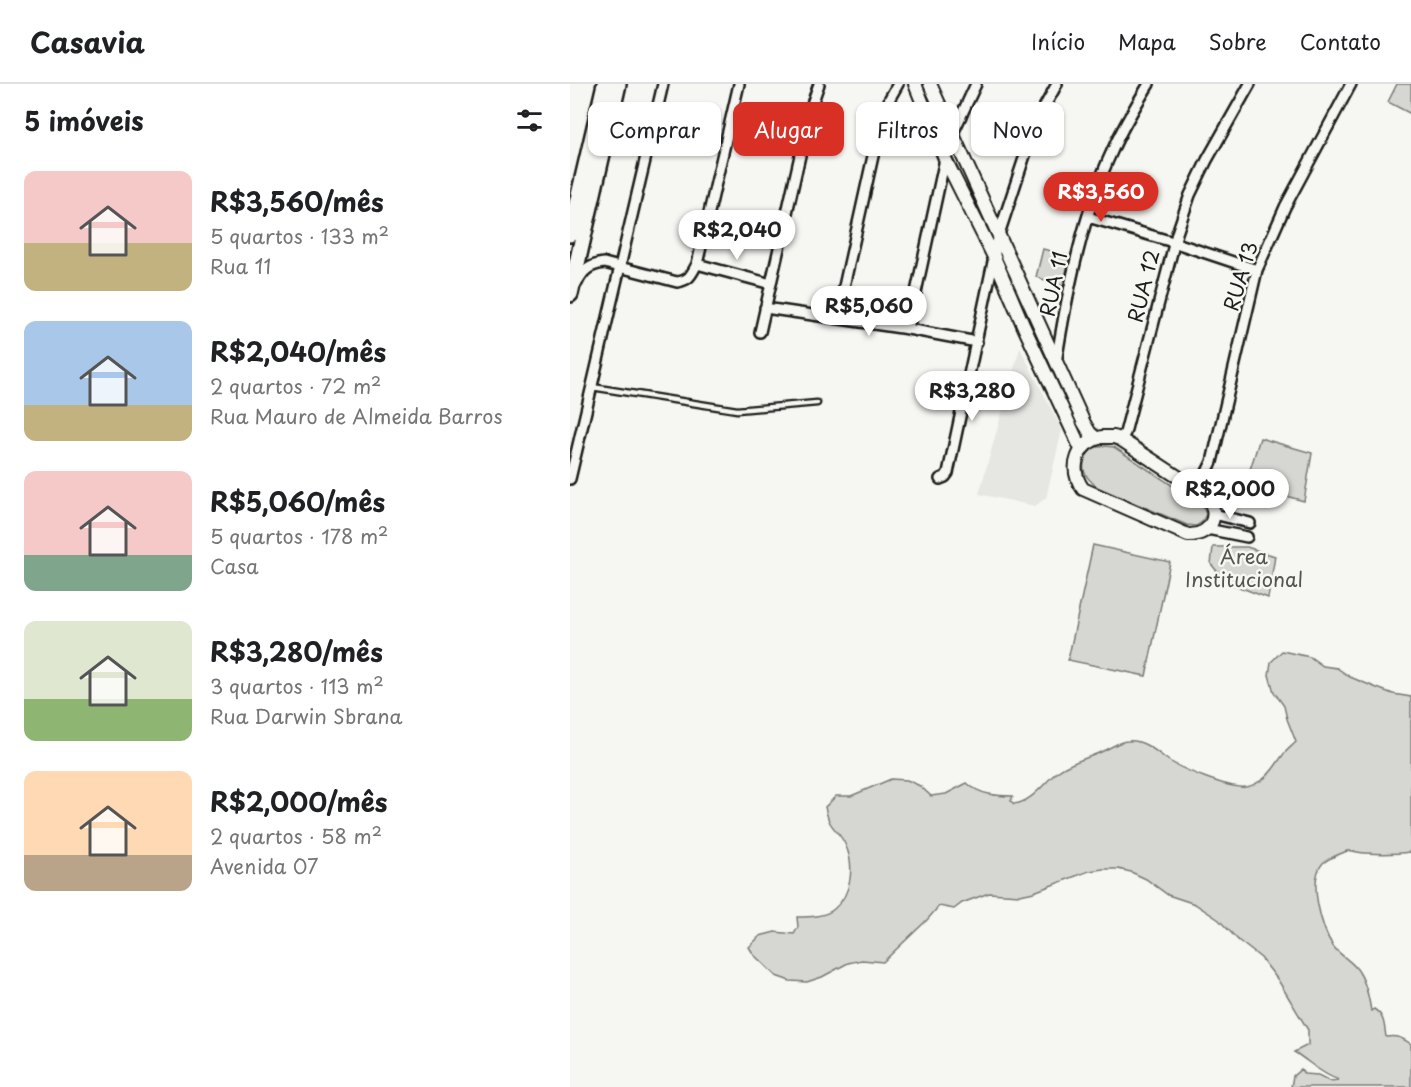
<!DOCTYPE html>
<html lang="pt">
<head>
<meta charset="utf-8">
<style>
  body { margin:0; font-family:"Playpen Sans",sans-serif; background:#f2f2f2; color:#202124; height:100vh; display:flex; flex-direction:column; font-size:22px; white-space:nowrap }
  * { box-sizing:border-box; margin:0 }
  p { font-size:20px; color:#757577 }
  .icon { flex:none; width:33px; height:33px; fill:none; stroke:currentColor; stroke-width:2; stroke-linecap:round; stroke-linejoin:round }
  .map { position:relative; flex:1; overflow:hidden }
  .details { display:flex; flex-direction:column; background:#fff; width:570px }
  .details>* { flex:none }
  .guide { position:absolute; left:18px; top:18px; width:570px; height:54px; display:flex; gap:12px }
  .price { position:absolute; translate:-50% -51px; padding:0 14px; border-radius:21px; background:#fff; color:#222; font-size:20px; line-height:39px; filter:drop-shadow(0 2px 3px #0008) }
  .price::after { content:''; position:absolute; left:50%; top:36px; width:18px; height:14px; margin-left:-9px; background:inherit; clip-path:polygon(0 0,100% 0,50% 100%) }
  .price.selected { background:#d93025; color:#fff }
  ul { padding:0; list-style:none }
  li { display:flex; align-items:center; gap:18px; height:150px; padding:0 24px }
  li span { display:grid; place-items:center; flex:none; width:168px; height:120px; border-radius:12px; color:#555 }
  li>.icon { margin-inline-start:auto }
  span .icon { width:72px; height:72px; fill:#fffc; stroke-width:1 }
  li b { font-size:26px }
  h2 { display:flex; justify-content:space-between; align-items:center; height:72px; padding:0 24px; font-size:26px }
  .chip { padding:0 21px; border-radius:12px; background:#fff; box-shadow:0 2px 4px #0004; font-size:21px; line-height:54px }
  .chip.selected { background:#d93025; color:#fff }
  header { display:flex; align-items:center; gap:36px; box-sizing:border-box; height:84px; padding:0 30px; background:#fff; border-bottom:2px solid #e0e0e0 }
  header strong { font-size:28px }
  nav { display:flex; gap:33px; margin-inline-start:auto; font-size:21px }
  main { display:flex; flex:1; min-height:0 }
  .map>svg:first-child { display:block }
</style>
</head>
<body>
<header>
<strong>Casavia</strong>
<nav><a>Início</a><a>Mapa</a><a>Sobre</a><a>Contato</a></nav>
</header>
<main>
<section class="details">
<h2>5 imóveis<svg class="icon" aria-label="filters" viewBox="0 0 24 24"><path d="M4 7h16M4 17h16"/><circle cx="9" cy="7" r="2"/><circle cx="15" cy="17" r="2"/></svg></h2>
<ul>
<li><span style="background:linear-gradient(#f6c9c9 60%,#c2b280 0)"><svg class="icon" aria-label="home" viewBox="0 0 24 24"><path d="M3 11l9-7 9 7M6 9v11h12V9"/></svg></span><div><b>R$3,560/mês</b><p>5 quartos · 133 m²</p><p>Rua 11</p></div></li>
<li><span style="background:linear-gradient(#a9c7e8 70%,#c2b280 0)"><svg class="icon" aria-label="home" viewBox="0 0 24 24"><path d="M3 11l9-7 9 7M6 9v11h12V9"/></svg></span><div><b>R$2,040/mês</b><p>2 quartos · 72 m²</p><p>Rua Mauro de Almeida Barros</p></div></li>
<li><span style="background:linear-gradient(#f6c9c9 70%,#7fa58c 0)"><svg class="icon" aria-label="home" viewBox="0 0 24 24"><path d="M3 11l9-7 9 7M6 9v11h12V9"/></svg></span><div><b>R$5,060/mês</b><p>5 quartos · 178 m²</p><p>Casa</p></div></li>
<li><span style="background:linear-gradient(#dfe7d0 65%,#8fb573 0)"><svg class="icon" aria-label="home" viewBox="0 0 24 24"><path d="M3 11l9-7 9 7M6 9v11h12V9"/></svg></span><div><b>R$3,280/mês</b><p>3 quartos · 113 m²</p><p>Rua Darwin Sbrana</p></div></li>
<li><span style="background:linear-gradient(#ffd9b3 70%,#b9a48a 0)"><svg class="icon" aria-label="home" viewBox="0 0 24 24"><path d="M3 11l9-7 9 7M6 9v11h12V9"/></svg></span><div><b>R$2,000/mês</b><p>2 quartos · 58 m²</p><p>Avenida 07</p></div></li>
</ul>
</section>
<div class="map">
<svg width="841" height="1003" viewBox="0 0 841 1003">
  <rect width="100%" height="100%" fill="#f6f6f2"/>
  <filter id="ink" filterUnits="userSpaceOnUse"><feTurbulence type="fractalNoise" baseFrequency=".0167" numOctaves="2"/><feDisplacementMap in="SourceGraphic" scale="12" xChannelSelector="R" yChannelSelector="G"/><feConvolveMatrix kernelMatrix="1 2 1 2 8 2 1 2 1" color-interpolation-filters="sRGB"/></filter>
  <g filter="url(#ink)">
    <!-- built -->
    <path fill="#e6e6e2" d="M450,264L492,346L476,414L465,422L409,410Z"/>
    <!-- green -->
    <path fill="#d6d6d2" stroke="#797977" stroke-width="1.5" d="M827,0H841V30L818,18Z
      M473,165L500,172L493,202L466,193Z
      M690,354L742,369L734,417L698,407L678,392Z
      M535,362L544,363L632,421L636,430L632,438L626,442L617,441L529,404C512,392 508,381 522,364Z
      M523,461L600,478L576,592L498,576Z
      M643,463H677L705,472L698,514L656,498L641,480Z
      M712,567L740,573L753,582L767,584L780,593L807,604L823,610L841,613V768C826,770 811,770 795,769C789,769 783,766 777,767C772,769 757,775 753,779C737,796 752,845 763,862C770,872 784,878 789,888C796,899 799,914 801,927L804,925C815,932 814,941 816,953C827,951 832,954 841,960V1003H721L723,992L731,985L734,990L748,991L760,997L769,996C752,991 739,977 724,968L738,961V946L708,896L691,874L668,856L649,836L625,820L598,811L576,795L561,788L548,785H533L519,787L464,808L450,811L419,809L392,819L384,825L369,822L357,836L313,878L292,876L278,879L252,893L237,898L220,897L206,892L184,871L179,863L190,852L205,848L224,850L228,843L227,833C238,833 255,833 264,825C282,810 285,781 275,760C271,751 263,745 259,737C257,732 256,727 255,723L266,712H281L321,695L337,696L350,702L361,712L376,710L397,699C409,711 428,712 443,712L441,717L444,720C462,718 474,699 487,688C501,677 521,674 537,665C544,662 550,657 558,657C571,655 585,666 595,674C608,684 659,705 676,703C681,703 687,699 692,696C702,689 706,680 713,671C716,667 721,663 726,658L717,635L714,622L704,608L699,591L701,578Z"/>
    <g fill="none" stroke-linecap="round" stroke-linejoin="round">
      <defs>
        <path id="service" d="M22,303L167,326L247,319"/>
        <path id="minor" d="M518,133L603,158L687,186
          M127,180L201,200
          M7,199C13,186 20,181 34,179L107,198C120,196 121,191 127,180L169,0
          M195,224L338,245L407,258
          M267,234L307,54L320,14L328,0
          M338,245L375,75L383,49L406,0
          M190,248L241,23L249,0
          M486,279C497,209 513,129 543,65C553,42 566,21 579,0
          M550,355L555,349L607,149L620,111L637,76L680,0
          M0,395L93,0
          M370,395L375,393L378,389L429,150L466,38L487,0
          M622,402L635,392L642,378L687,186L715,123L781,0
          M644,430L680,439
          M637,445L677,453"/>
        <path id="tertiary" d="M345,0L375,75L424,173L454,243L511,365
          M360,0L514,339L520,349L526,354
          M532,353H544L550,355L634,410C652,427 643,452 618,451L513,405C498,384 507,359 532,353Z"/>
        <path id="trunk" d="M0,150L35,0
          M0,210L48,0"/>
      </defs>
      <!-- service casing -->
      <use href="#service" stroke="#1c1c1c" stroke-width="9"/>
      <!-- minor casing -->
      <use href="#minor" stroke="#1c1c1c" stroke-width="14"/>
      <!-- tertiary casing -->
      <use href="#tertiary" stroke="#1c1c1c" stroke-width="16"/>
      <!-- trunk casing -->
      <use href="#trunk" stroke="#1c1c1c" stroke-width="20"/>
      <!-- service -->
      <use href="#service" stroke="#f6f6f2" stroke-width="4.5"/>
      <!-- minor -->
      <use href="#minor" stroke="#f6f6f2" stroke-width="9"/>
      <!-- tertiary -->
      <use href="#tertiary" stroke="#f6f6f2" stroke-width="12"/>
      <!-- trunk -->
      <use href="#trunk" stroke="#f6f6f2" stroke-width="15"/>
    </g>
  </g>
  <g text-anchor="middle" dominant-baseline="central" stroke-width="5" stroke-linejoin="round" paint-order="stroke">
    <!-- street labels -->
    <g font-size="20" fill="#1c1c1c" stroke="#f6f6f2">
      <text transform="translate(670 192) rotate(-73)">RUA 13</text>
      <text transform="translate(483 200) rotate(-78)">RUA 11</text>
      <text transform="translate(573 202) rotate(-76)">RUA 12</text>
    </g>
    <!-- park labels -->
    <g font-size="20" fill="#545453" stroke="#f6f6f2">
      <text x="674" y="472">Área<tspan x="674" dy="23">Institucional</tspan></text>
    </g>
  </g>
</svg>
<b class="price selected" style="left:531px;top:139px">R$3,560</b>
<b class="price" style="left:167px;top:177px">R$2,040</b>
<b class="price" style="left:299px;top:253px">R$5,060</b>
<b class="price" style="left:402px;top:338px">R$3,280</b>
<b class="price" style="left:660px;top:436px">R$2,000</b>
<div class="guide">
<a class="chip">Comprar</a>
<a class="chip selected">Alugar</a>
<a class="chip">Filtros</a>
<a class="chip">Novo</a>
</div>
</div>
</main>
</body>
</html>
